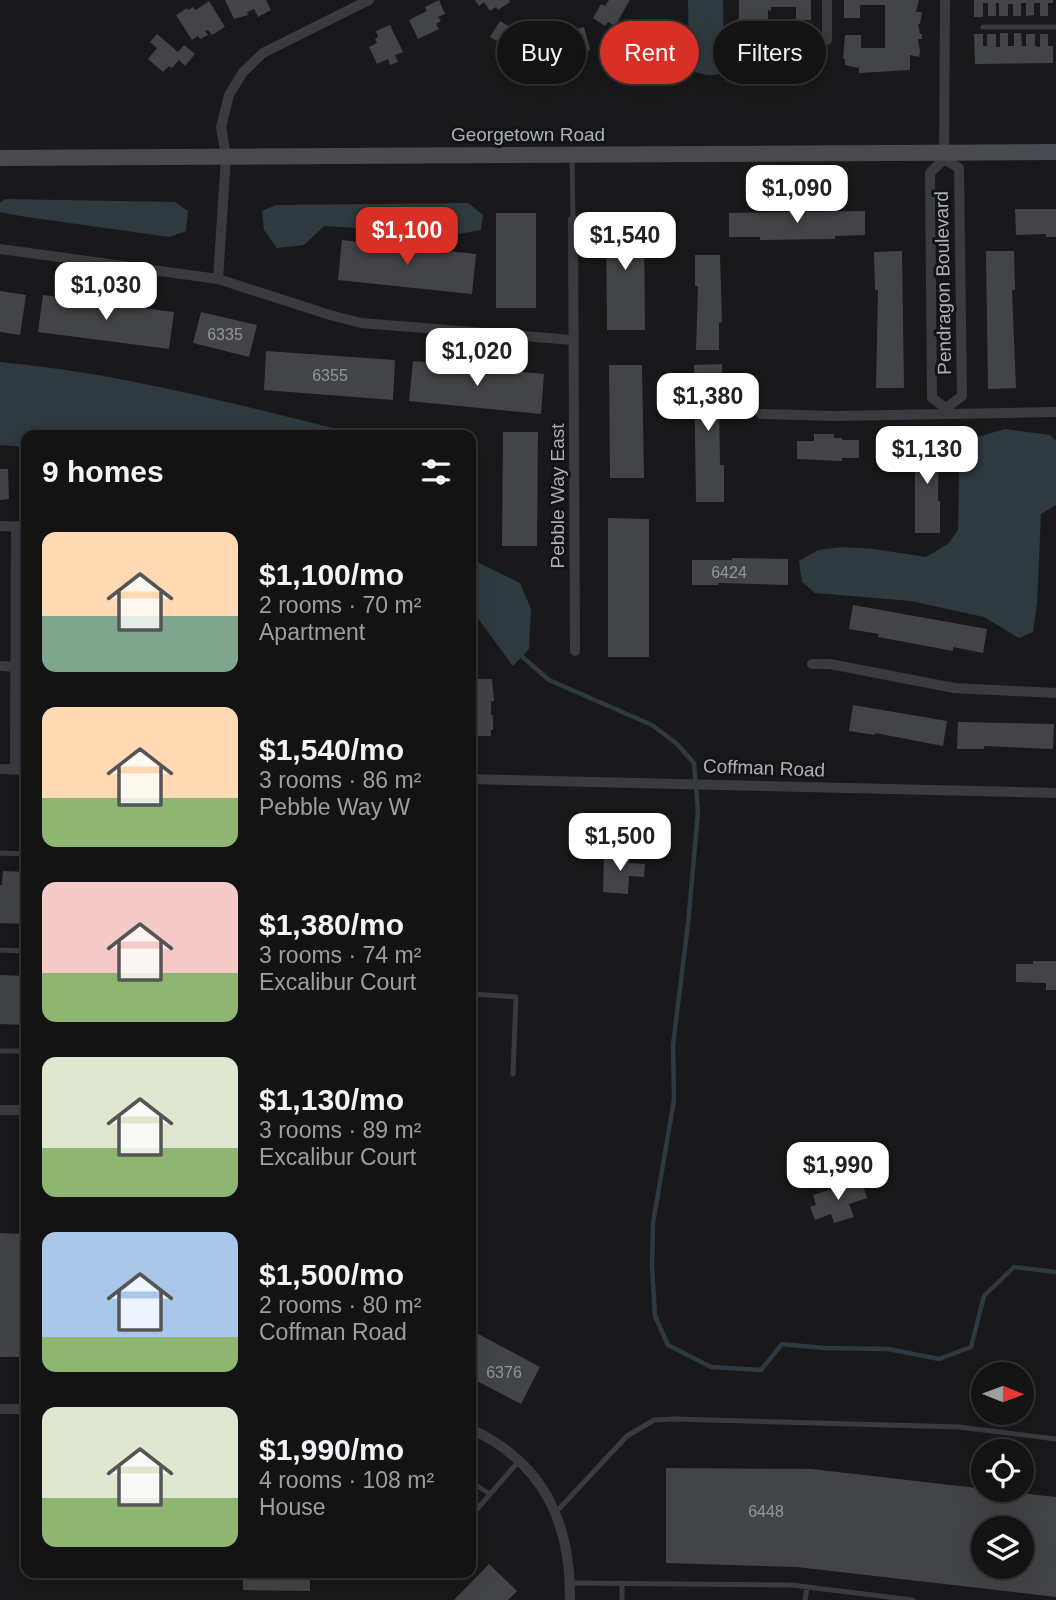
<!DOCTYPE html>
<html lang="en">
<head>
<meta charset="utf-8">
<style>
  body { margin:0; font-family:Helvetica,sans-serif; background:#202022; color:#f1f3f6; height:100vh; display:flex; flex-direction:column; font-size:26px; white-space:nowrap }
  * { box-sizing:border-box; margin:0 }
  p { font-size:23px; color:#9d9ea0 }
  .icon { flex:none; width:38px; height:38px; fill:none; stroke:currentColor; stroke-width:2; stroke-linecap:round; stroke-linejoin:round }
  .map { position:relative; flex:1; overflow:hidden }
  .side { position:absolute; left:21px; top:430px; width:455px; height:1148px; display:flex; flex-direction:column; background:#131314; border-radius:14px; box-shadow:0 7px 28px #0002,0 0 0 2px #323234 }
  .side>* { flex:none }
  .guide { position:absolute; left:497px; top:21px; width:453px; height:63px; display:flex; gap:14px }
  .needle { width:46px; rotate:91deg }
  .controls { position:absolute; left:971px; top:1362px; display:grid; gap:14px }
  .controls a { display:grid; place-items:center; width:63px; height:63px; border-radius:50%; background:#131314; box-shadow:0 7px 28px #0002,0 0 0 2px #323234; font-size:35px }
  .price { position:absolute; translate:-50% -60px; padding:0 16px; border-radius:14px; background:#fff; color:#222; font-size:23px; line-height:46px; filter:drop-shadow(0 2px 4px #0008) }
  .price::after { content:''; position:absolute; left:50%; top:42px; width:21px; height:16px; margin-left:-10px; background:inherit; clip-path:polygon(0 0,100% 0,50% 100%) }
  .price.on { background:#d93025; color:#fff }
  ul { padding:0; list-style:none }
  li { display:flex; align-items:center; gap:21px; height:175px; padding:0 21px }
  li span { display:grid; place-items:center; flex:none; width:196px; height:140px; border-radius:14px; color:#555 }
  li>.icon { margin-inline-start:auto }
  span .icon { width:84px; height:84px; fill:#fffc; stroke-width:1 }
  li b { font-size:30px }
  h2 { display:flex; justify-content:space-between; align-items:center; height:84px; padding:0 21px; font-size:30px }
  .chip { padding:0 24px; border-radius:32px; background:#131314; box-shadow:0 7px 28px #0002,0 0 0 2px #323234; font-size:24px; line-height:63px }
  .chip.on { background:#d93025; color:#fff }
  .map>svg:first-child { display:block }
</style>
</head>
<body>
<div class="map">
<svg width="1056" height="1600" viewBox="0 0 1056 1600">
  <rect width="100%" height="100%" fill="#19191b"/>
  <!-- water -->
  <path fill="#2e3940" d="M688,0H723L724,72C712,78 701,75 689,69Z
    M5,199L175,202L188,211L186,231L169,237L20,216L0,212V203Z
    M468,203L483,215L481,230L459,234L324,226L304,245L277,248L264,230L262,211L276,205Z
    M0,362C124,373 245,407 366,436H26V447L0,445Z
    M1005,429L1050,435L1056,441V505L1041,514L1037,604L1033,632L1019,638L984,617L911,601L815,593L802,582L799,561L818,550L842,547L874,549L926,557L948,544L958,530L959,473L970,439Z
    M471,545L477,562L520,583L531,609L529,649L513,666L471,609Z"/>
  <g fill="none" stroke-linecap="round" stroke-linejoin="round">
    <!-- stream -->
    <path stroke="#2e3940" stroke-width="4.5" d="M518,653L549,680L652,725L677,744L694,763L698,812L688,924L673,1045L674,1100L653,1223L652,1266L655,1316L668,1345L711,1367L761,1370L782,1344L823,1348L888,1349L939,1359L971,1347L984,1296L1014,1267L1056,1272"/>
  </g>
  <!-- building -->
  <path fill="#434448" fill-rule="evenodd" d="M225,0H266L271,10L258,17L254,9L247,12L248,15L234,19Z
    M439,0L445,14L438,17L441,21L436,24L439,29L418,39L409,20L427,11L425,7Z
    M475,0H509L510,2L498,10L496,7L490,11L484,2L479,6Z
    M609,0H630L615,26L608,22L605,26L593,18L601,4L605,6Z
    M739,0H811V20H796V7H771V11L768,10V47H772V50H796V36H812V67L798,68V74H789V72L753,73V71L747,72V59H738L737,54V47H740V39H738L739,26H737V19H739Z
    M844,0H919L916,12H922L920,24H918L920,34H922V39H918L920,52L919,57L910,55V70L859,73V65L858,68L845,65V59H843L845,35H861V48H885V5H860V18H844Z
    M974,0H1053V3H1048V16H1040V3H1034V15L1026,16V3H1021V16H1013V4H1008V16H999V3H996V16H988V3H983V17H974Z
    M209,1L225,27L212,35L208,30L205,31L208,35L200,39L198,36L192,40L176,15L187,8L188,10L193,7L196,10Z
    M500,21L519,32L525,22L538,30L530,43L522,37L510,57L501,51L502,48L496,44L497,41L490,37Z
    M390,25L403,52L395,55L398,62L390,65L388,59L377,64L369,47L377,43L375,39L378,37L376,31Z
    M584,27L590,50L556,60L550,38Z
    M1000,33H1008V46H1014V33H1021L1022,46H1026V34H1035V46L1040,47V34H1048V46H1053V63L975,64L974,34H983V46H987V34H996V47H1000Z
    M157,34L178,52L184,45L195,54L185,66L179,60L172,68L169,66L163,72L148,59L157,48L150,42Z
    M1015,209H1056V237H1046V234L1016,235Z
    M865,211V235L835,236V239L760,240V237H729V213Z
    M496,213H536V308H496Z
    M606,214H644L645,330H607Z
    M342,240L476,254L472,294L338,280Z
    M902,251L904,388H876L878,290H875L874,252Z
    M986,251H1014L1015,290H1012L1016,388L988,389Z
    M695,255H720L722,322L719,323V350H696L698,286H695Z
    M0,291L26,295L20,335L0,332Z
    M43,295L174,312L169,349L38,332Z
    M201,312L257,325L249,357L193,343Z
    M266,351L395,360L393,400L264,390Z
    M413,361L544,374L541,414L409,401Z
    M722,364L723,400H719L720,465H724V502H696L694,365Z
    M609,365H642L644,478H610Z
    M503,432H538L537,546H502Z
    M814,434H834V438H842V440H859V458H842V461L797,459V441H814Z
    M915,437H939L938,501H940V533H915Z
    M0,469H8L9,499L0,500Z
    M608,518L649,519V657H608Z
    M732,558L788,559V585L719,583L718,585H692V560H732Z
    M853,605L987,629L983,653L953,647V651L878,637L879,634L849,629Z
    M471,679H492L494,701H491V715H493V730H491V736H471V714L474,715V700H471Z
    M853,705L947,721L943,746L875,733V735L849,731Z
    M958,722L1054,724L1053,749L984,746V749H957Z
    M604,853L630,854L629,863L645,864L644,877L629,876L628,894L603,892Z
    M3,871L26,872V924L0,923V885H2Z
    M1033,961H1056V990H1046V983L1016,982V964H1033Z
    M0,975L26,976V1025L0,1024Z
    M861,1180L867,1198L849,1204L854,1217L834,1223L831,1214L815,1220L810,1207L816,1205L813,1195Z
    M0,1233L21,1234V1267L26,1269V1357H0Z
    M471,1330L540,1367L521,1404L471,1378Z
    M666,1468L812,1469L1056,1497V1597L797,1567L666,1563ZM984,1528H1022V1566H984Z
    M489,1564L517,1591L508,1600H454Z
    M243,1573H310V1591L243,1590Z"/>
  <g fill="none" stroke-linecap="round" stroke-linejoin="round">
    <!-- service -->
    <path stroke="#3a3b40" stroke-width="5" d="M983,27H1056
      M572,158L573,220
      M0,853L26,854
      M0,950L26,951
      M471,994L516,997L513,1074
      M0,1051H26
      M471,1482L490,1494
      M556,1512L627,1436L654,1420L675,1419L959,1427L1056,1439
      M471,1516L519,1461
      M571,1583L791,1585L913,1600
      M622,1600V1583
      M805,1600L807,1587"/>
    <!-- minor -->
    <path stroke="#3a3b40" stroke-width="10" d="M945,0L944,159L930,173L932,398L946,408
      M827,40V0
      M944,159L959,168L962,396L946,408
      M573,220L575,651
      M0,249L218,279L330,315L361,323L573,340
      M218,279L226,156L221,127L229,95L243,72L263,53L369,0
      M761,414L836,416L1056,412
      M0,526L26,527
      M812,664H830L954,688L1056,693
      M0,666L16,667
      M0,769L26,770
      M15,770L16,526
      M471,779L1056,793
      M0,1110H26
      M0,1409H26
      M471,1429C544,1463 571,1523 570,1600"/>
    <!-- secondary -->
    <path stroke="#484a50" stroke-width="16" d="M0,158L1056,152"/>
  </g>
  <g text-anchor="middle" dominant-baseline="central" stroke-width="6" stroke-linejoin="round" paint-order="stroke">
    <!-- number labels -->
    <g font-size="16" fill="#91969e">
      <text x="225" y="334">6335</text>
      <text x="330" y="375">6355</text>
      <text x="729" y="572">6424</text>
      <text x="504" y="1372">6376</text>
      <text x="766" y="1511">6448</text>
    </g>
    <!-- street labels -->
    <g font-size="19" fill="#abb1bb" stroke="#141416">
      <text x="528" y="134">Georgetown Road</text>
      <text transform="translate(943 283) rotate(-91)">Pendragon Boulevard</text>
      <text transform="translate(557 496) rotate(-90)">Pebble Way East</text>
      <text transform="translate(764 768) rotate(2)">Coffman Road</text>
    </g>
  </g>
</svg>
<div class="controls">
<a><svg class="needle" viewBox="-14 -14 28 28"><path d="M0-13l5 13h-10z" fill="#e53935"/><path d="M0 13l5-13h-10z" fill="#9d9ea0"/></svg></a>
<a><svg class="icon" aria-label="locate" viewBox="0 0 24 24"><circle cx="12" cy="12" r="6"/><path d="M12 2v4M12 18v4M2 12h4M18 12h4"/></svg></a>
<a><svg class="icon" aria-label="layers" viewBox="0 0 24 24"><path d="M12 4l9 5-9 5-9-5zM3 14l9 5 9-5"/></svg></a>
</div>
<b class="price" style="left:797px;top:225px">$1,090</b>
<b class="price on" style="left:407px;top:267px">$1,100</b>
<b class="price" style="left:625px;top:272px">$1,540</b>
<b class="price" style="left:106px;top:322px">$1,030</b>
<b class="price" style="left:477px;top:388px">$1,020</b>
<b class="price" style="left:708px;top:433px">$1,380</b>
<b class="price" style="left:927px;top:486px">$1,130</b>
<b class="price" style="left:620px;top:873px">$1,500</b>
<b class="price" style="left:838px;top:1202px">$1,990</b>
<div class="guide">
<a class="chip">Buy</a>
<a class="chip on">Rent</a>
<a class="chip">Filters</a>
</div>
<section class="side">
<h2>9 homes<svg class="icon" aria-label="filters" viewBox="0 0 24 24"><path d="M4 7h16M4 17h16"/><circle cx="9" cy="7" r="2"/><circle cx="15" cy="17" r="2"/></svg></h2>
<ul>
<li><span style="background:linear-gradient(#ffd9b3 60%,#7fa58c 0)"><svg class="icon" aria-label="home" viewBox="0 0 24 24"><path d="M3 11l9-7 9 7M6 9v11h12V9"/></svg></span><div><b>$1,100/mo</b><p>2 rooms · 70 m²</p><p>Apartment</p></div></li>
<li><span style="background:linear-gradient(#ffd9b3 65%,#8fb573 0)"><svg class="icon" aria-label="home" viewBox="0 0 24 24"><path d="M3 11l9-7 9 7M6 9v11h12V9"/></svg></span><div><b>$1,540/mo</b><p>3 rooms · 86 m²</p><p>Pebble Way W</p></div></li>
<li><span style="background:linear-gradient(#f6c9c9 65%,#8fb573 0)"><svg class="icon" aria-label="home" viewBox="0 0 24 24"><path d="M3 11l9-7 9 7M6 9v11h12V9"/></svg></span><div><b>$1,380/mo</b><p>3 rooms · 74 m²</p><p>Excalibur Court</p></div></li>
<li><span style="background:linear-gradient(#dfe7d0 65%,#8fb573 0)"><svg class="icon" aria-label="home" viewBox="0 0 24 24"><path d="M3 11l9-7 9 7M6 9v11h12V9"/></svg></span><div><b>$1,130/mo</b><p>3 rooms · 89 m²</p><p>Excalibur Court</p></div></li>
<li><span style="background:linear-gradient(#a9c7e8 75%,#8fb573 0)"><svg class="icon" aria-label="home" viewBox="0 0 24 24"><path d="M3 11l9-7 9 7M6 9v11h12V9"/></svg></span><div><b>$1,500/mo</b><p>2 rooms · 80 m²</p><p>Coffman Road</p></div></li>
<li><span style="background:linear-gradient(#dfe7d0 65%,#8fb573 0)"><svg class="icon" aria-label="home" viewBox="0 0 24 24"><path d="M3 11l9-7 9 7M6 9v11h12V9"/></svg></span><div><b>$1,990/mo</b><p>4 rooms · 108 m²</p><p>House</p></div></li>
</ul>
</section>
</div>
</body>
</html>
